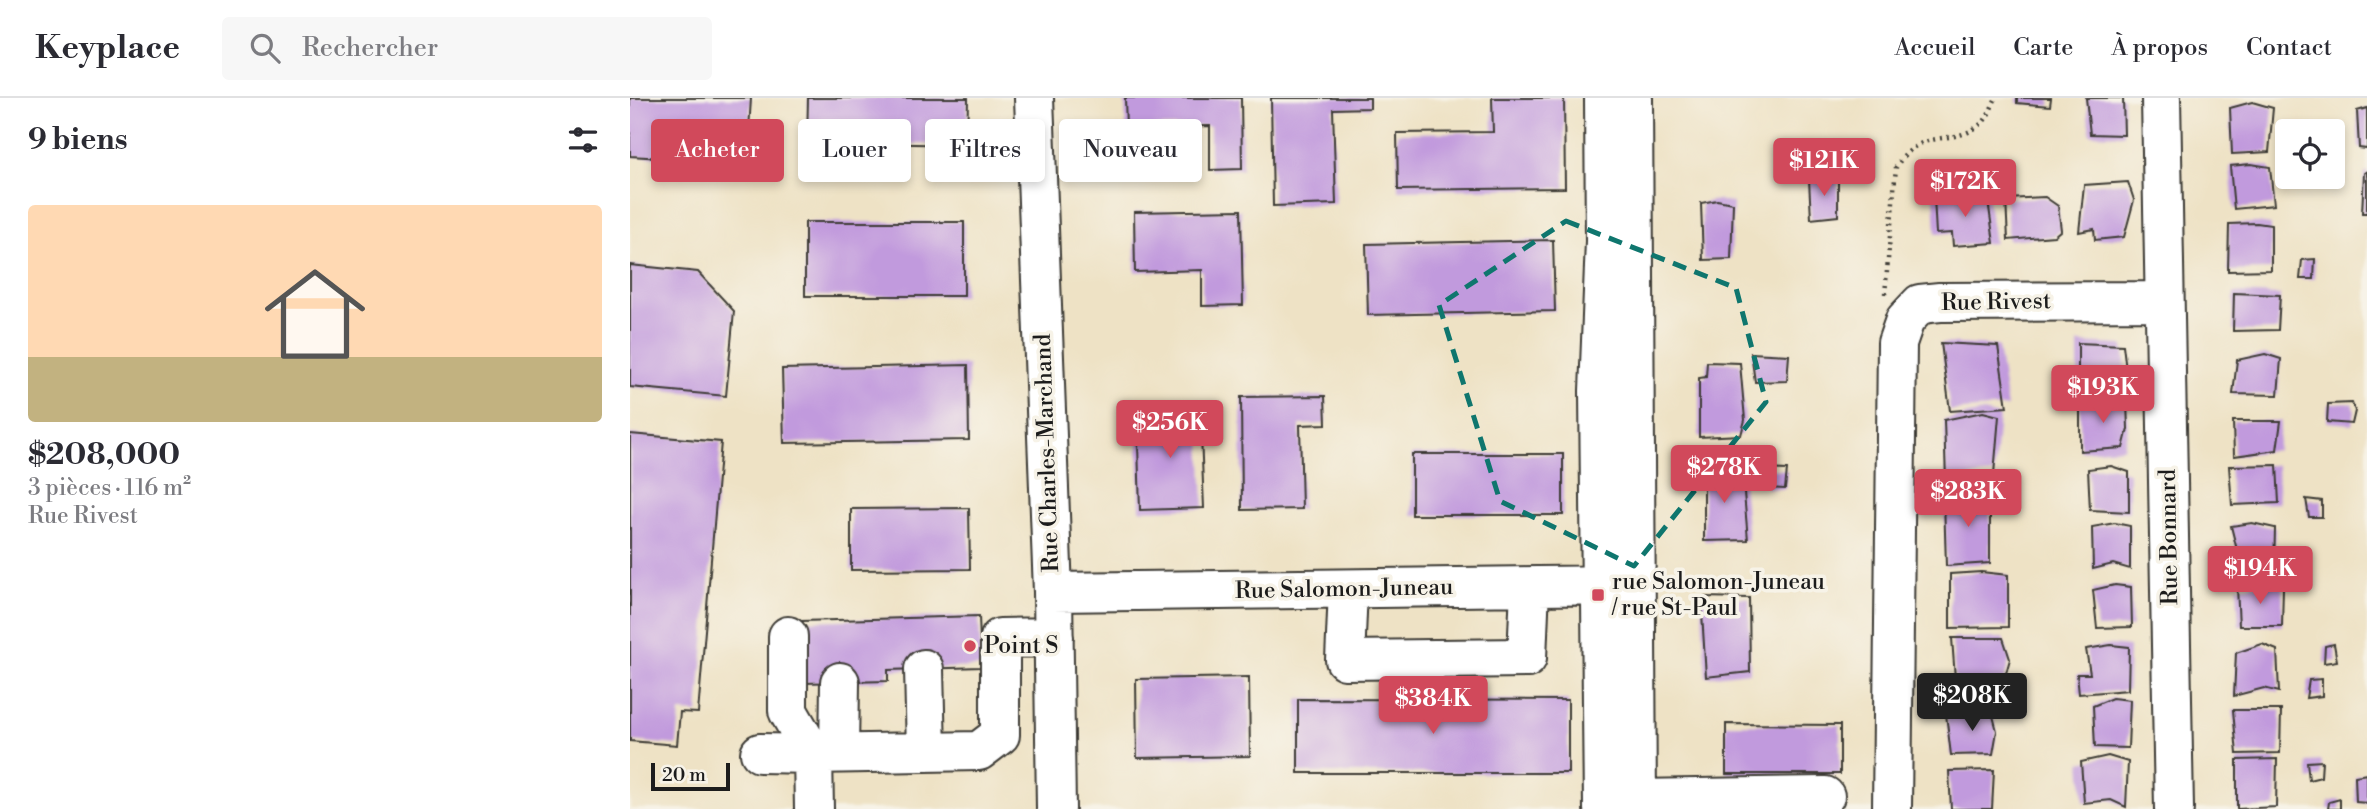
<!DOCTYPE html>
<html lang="fr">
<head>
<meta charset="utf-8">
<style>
  body { margin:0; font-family:"Libre Bodoni",serif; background:#f7f7f7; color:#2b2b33; height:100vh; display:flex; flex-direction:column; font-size:26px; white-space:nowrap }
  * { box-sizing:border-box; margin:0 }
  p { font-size:23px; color:#7c7c81 }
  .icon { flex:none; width:38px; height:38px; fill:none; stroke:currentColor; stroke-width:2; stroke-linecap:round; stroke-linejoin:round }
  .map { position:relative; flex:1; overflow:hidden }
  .drawer { display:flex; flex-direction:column; background:#fff; width:630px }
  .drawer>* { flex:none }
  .guide { position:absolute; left:21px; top:21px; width:665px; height:63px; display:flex; gap:14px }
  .tools { position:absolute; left:1645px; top:21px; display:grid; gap:14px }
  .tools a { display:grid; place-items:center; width:70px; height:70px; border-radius:7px; background:#fff; box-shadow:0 4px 10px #0003; font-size:35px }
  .scale { position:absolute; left:21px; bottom:18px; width:79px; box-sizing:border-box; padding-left:7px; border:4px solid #1c1c1c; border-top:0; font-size:19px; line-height:24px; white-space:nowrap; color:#1c1c1c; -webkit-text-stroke:5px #f7f3e8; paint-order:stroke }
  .price { position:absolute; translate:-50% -60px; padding:0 16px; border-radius:7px; background:#d1495b; color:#fff; font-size:23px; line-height:46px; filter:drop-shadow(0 2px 4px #0008) }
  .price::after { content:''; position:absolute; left:50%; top:42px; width:21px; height:16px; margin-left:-10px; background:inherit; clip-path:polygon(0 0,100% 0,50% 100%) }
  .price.current { background:#222; color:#fff }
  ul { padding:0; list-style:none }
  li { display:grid; align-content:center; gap:14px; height:371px; padding:0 28px }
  li span { display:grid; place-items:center; height:217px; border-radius:7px; color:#555 }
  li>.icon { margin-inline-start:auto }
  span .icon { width:126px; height:126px; fill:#fffc; stroke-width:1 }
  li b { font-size:30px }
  h2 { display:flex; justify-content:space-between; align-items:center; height:84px; padding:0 28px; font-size:30px }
  .tag { padding:0 24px; border-radius:7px; background:#fff; box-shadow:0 4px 10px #0003; font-size:24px; line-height:63px }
  .tag.current { background:#d1495b; color:#fff }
  header { display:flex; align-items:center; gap:42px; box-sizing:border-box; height:98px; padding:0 35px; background:#fff; border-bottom:2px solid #e1e1e2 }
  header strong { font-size:33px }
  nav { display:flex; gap:38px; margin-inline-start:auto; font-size:24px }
  .search { width:490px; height:63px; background:#f7f7f7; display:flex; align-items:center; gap:18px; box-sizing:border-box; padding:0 24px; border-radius:7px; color:#7c7c81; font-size:26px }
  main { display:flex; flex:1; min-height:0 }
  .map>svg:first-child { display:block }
</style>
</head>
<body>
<header>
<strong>Keyplace</strong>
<div class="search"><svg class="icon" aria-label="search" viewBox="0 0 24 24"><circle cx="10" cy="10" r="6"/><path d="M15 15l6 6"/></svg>Rechercher</div>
<nav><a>Accueil</a><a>Carte</a><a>À propos</a><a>Contact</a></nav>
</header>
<main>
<section class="drawer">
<h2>9 biens<svg class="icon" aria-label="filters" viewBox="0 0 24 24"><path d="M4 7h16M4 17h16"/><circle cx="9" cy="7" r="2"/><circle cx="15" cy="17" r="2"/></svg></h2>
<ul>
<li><span style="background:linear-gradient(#ffd9b3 70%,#c2b280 0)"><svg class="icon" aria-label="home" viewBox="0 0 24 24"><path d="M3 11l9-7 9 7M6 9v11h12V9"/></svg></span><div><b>$208,000</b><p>3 pièces · 116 m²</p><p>Rue Rivest</p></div></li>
</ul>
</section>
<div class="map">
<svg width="1737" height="711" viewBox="0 0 1737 711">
  <rect width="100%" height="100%" fill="#f7f3e8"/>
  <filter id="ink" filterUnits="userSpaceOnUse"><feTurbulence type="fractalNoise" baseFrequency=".0143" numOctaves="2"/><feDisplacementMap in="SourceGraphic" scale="14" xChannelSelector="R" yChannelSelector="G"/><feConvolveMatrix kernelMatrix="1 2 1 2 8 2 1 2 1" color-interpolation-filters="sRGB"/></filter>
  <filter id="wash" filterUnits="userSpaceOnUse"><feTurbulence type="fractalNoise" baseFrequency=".00686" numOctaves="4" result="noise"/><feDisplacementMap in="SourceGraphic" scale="28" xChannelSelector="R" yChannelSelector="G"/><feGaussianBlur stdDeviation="1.57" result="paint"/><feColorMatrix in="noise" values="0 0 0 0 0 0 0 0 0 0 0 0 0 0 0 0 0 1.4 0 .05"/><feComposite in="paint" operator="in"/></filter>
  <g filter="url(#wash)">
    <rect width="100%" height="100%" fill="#eee2c5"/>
    <g id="blocks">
      <!-- building -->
      <path fill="#c19add" d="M0,0H121L117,65L0,58Z
        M178,0H338L337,47L177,44Z
        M495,0H611L612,71L580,72V28L496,29Z
        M641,0H740V10L703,11L706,106L643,108Z
        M862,0H934L935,90L768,92L767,35L863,34Z
        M1387,0H1421L1420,8L1387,5Z
        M1456,0H1493L1494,37L1460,36Z
        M1622,4L1643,10L1639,54L1602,56L1600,10Z
        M1737,10V51L1729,50L1727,13Z
        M1621,66L1640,69L1644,107L1604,111L1600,68Z
        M1737,73V115H1732L1734,75Z
        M1179,81L1208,82V118L1181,121Z
        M1498,84L1504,102L1494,139L1465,142L1464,131L1449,134L1454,87Z
        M1357,95L1364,145L1323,148L1322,135L1306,136L1304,99Z
        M1415,99L1428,108L1431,132L1424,138L1378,142L1376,101Z
        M1087,102L1103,105L1101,161L1073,162L1071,105Z
        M611,112L613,207L572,208V172L505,174L504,114Z
        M175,124H334V198H175Z
        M1627,125L1641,127V172L1598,173L1599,126Z
        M923,142L925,213L738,217L736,146Z
        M1685,161L1684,181H1670L1672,162Z
        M0,167L68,174L104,213L96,298L0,289Z
        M1604,195L1650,197L1648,232L1603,233Z
        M1311,245L1368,248L1377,309L1320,313Z
        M1448,245L1493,247L1497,280L1489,290L1448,292Z
        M1121,255L1159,257L1157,283L1125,284Z
        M1635,256L1651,261L1648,297L1603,296L1607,262Z
        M1077,264L1110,265L1115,322L1111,337L1069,339V280L1076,279Z
        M338,267L339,342L154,345L152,271Z
        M695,298L696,326L670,327L672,411L612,412L611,299Z
        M1450,303L1497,304L1498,331L1493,350L1450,353Z
        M1722,305L1725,313L1722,326L1697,324L1698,306Z
        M570,312L574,410L510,412L507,313Z
        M1353,314L1369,318L1364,376L1316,382L1314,322Z
        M1603,323H1651L1647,352L1604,358Z
        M0,336L91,344L68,615L50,614L47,647L0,643Z
        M782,356H933V417H782Z
        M1647,367L1649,405L1602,407L1599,368Z
        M1481,368L1499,374V414L1460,412L1458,371Z
        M1074,369L1112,371L1118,442L1074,443Z
        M1133,371L1157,372L1155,391L1136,390Z
        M1345,392L1360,396V465L1316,468L1314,401Z
        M1676,401L1692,403V419H1679Z
        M339,410L340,471L221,472V411Z
        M1485,425L1500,428V471L1483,466L1463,471L1462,429Z
        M1622,425L1645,430L1644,472L1611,468L1601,428Z
        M1351,474L1378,477V529L1320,530V476Z
        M1630,486L1653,489L1652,528H1609L1607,489Z
        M1485,487L1501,489L1502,529L1467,530L1463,492Z
        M1071,499L1119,500L1120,574L1076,579Z
        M349,518L351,569L258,572V583L173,585L171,523Z
        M1322,540H1373L1380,561L1371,593L1326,594Z
        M1632,546L1647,552L1649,594L1634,590L1604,598L1606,555Z
        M1704,546L1707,563L1694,565L1695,548Z
        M1481,547L1499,549L1498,592L1449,596L1447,576H1460L1456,551Z
        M619,579L620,658L507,660L506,581Z
        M1692,581V598L1676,600L1679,582Z
        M1482,600L1500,602L1498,650L1465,649L1463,608Z
        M668,601L938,602V675H668Z
        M1603,612H1651L1650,655L1607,656Z
        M1362,614L1367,633L1363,656L1321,657L1316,616Z
        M1096,626L1210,627V676H1096Z
        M1478,658L1498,664L1496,709L1481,702L1454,705L1451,664Z
        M1647,661L1646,709L1607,711V662Z
        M1692,663L1691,679L1679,682L1677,664Z
        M1364,672L1362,711H1321L1319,673Z
        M1737,676V705L1726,704L1725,678Z
        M1710,701V711H1698L1699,704Z"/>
    </g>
  </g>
  <g filter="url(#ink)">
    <use href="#blocks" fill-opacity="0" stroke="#3c3a35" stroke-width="2"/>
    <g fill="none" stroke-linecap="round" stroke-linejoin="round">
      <defs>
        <path id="minor" d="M404,0L423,494L426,711
          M1003,0L1007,711
          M1531,0L1544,711
          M718,491L715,562L897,560L900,489
          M423,494L995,487
          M158,538V613L183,656
          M294,571L296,654
          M130,655L183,656
          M209,655L210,584
          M1006,701L1195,698
          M184,711L183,656L349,653L370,637V540L424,539
          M973,711L969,293L975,143L974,0
          M1262,711L1267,245L1275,222L1290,206L1310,204L1534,203"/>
      </defs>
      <!-- minor casing -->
      <use href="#minor" stroke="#3c3a35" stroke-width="42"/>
      <!-- path -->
      <path stroke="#3c3a35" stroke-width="4.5" stroke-dasharray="2 5" stroke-linecap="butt" d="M1255,196L1266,69C1293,26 1323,51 1352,25C1359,19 1362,7 1366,0"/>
      <!-- minor -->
      <use href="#minor" stroke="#fff" stroke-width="38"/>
    </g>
  </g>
  <!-- marked area -->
  <path fill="none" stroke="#0f766e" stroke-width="5" stroke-dasharray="14 9" stroke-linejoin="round" d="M936,123L1106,190L1136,304L1004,468L870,403L809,207Z"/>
  <!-- markers -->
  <g fill="#d1495b" stroke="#f7f3e8" stroke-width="2.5">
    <rect x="961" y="490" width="14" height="14" rx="3.5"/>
    <circle cx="340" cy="548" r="7"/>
  </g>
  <g text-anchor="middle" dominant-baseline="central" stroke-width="7" stroke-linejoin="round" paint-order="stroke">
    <!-- street labels -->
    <g font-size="23" fill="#1c1c1c" stroke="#f7f3e8">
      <text transform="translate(1366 204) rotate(-1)">Rue Rivest</text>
      <text transform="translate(417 355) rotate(-92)">Rue Charles-Marchand</text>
      <text transform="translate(1539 439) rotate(-91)">Rue Bonnard</text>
      <text transform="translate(714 491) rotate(-1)">Rue Salomon-Juneau</text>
    </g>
    <!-- poi labels -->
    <g font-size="23" fill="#1c1c1c" stroke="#f7f3e8" text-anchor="start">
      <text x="982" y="484">rue Salomon-Juneau<tspan x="982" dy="26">/ rue St-Paul</tspan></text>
      <text x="354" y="548">Point S</text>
    </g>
  </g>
</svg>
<div class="tools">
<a><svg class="icon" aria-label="locate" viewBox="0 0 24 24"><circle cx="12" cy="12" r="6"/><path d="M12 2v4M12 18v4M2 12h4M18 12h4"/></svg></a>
</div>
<div class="scale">20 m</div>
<b class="price" style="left:1194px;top:100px">$121K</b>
<b class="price" style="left:1335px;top:121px">$172K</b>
<b class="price" style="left:1473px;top:327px">$193K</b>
<b class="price" style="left:540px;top:362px">$256K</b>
<b class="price" style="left:1094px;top:407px">$278K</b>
<b class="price" style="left:1338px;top:431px">$283K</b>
<b class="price" style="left:1630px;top:508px">$194K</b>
<b class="price current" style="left:1342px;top:635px">$208K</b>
<b class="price" style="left:803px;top:638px">$384K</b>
<div class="guide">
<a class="tag current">Acheter</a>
<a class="tag">Louer</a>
<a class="tag">Filtres</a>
<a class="tag">Nouveau</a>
</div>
</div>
</main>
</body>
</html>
